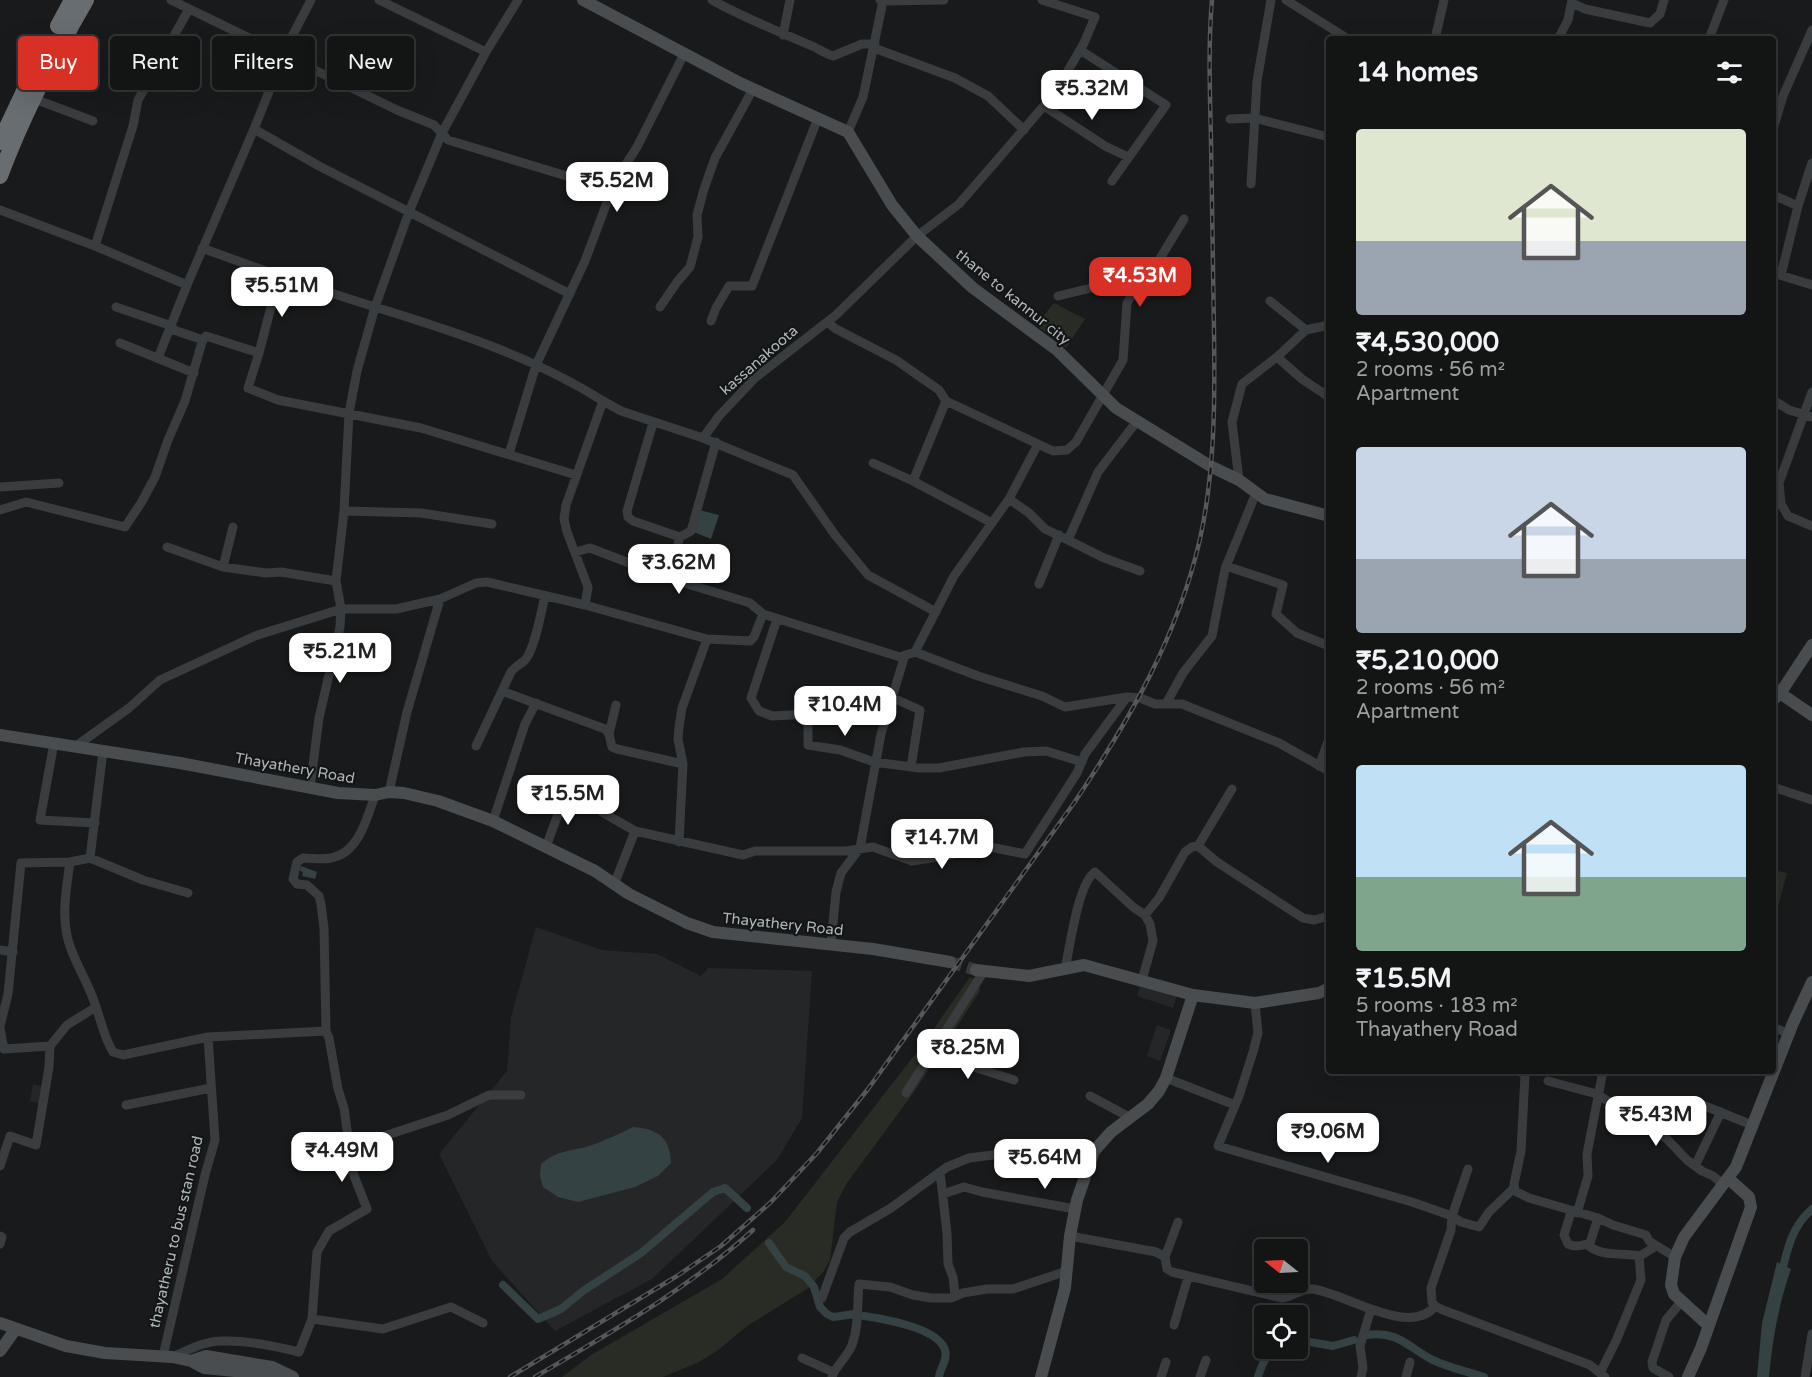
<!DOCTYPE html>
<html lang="en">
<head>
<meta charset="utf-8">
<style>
  body { margin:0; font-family:"Varela Round",sans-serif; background:#202122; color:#f1f3f6; height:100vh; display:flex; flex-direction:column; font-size:22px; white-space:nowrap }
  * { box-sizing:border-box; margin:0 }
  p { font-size:20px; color:#9d9ea0 }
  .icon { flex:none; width:33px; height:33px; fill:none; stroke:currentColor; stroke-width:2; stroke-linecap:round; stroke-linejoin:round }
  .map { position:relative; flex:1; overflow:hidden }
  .drawer { position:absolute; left:1326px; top:36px; width:450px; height:1038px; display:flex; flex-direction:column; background:#131414; border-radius:6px; box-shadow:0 6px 24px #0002,0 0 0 2px #323334 }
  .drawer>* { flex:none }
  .guide { position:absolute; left:18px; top:36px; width:570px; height:54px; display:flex; gap:12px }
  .needle { width:39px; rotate:288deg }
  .fabs { position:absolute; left:1254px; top:1239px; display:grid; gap:12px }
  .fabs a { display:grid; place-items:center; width:54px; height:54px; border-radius:6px; background:#131414; box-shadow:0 6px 24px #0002,0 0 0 2px #323334; font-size:30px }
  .price { position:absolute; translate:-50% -51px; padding:0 14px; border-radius:12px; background:#fff; color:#222; font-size:20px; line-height:39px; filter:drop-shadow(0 2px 3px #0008) }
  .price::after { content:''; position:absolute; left:50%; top:36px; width:18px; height:14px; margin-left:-9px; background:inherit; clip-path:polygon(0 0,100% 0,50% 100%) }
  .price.current { background:#d93025; color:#fff }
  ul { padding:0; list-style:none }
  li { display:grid; align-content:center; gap:12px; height:318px; padding:0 30px }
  li span { display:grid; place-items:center; height:186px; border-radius:6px; color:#555 }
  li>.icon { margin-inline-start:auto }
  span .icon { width:108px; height:108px; fill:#fffc; stroke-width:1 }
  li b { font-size:26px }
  h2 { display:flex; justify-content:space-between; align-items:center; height:72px; padding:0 30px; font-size:26px }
  .pill { padding:0 21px; border-radius:6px; background:#131414; box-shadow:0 6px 24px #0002,0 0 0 2px #323334; font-size:21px; line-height:54px }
  .pill.current { background:#d93025; color:#fff }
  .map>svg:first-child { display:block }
</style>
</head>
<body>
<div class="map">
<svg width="1812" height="1377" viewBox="0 0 1812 1377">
  <rect width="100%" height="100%" fill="#191a1b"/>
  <!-- built -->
  <path fill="#252628" d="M536,927L602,950L657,954L701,976L708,968L812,971L802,1118L777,1160L652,1279L555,1331L492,1261L439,1154L507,1071L511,1017Z
    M1141,982L1177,995L1173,1008L1137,996Z
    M1157,1025L1171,1030L1160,1061L1147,1056Z
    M33,1084L44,1087L43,1104L30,1101Z"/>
  <!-- green -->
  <path fill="#282c25" d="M1054,303L1085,319L1066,348L1036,325Z
    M1773,870L1787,873L1773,925Z
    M970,977L979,982L980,991L914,1092L847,1183L837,1202L830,1260L824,1271L807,1289L747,1326L717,1351L697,1363L663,1377H562L591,1355L722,1279L785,1222L923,1044Z"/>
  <!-- water -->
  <path fill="#344243" d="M699,510L719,515L711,539L694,532Z
    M301,866L317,872L315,879L302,876L303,872L300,871Z
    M633,1127C658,1129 670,1137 671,1163L658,1176L635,1187L578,1202L558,1197L543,1187L540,1176L541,1164C559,1149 570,1152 589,1146C604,1141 619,1134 633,1127Z
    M1777,1262L1791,1269C1778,1307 1773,1337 1769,1377H1757L1762,1323Z"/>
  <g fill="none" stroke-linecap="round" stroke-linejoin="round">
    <!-- canal -->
    <path stroke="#344243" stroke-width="8" d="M769,1243L786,1267L805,1276L814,1287L820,1307L827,1314L833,1317L855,1314
      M1781,1276C1787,1251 1791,1227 1812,1209
      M503,1285L538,1319L561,1309L583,1291L641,1253L713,1192L725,1188L747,1208
      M864,1316C884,1319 938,1328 945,1350C948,1360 940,1368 939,1377
      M1367,1335C1397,1331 1406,1345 1429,1358C1445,1367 1466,1371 1484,1377
      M1298,1343L1304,1341L1333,1346L1354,1340
      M1258,1377C1261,1367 1266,1354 1276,1348"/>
    <!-- secondary-tunnel -->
    <path stroke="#37393b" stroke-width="12" stroke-dasharray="12 6" stroke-linecap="butt" d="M950,962L976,970"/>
    <!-- street -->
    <path stroke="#3a3d3f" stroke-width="9" d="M171,0L397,110L434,125L448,140L613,190
      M379,0L486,52
      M712,0C744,18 778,31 812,46C819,49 826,54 833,56L862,44H875
      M1286,0L1345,37
      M883,1L944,0
      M1572,3L1585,9L1650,23L1660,14L1664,0
      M189,9L138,100L133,126L95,246L187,285L254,129L288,44L311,0
      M783,35L790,0
      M1435,39L1444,0
      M1558,39L1568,20L1572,0
      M1709,39L1724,0
      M874,48L955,78L988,96L1024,130
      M1080,50L1166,105L1112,181
      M32,98L93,121
      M1044,106L1105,146L1128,157
      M1230,119L1254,118L1329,137
      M254,129L319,166L570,294
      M1773,129L1783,96L1812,30
      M848,132L863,97L883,1L880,0
      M1251,184L1257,81L1271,0
      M1773,195L1798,206
      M0,210L95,246
      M202,248C259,269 317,289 375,307C453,331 534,357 603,401L566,505L564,519L567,532L588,587L585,605
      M1773,273L1812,285
      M1781,275L1798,206L1812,163
      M1058,296L1120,281L1137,286
      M1270,301L1306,330
      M116,307L172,326
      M660,307L677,282L690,267L698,237L697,215L704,189L715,158L753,89
      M711,321L716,308L729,286H752L818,118
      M827,322L836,329L896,360L939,390L946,401L1053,451L1067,450L1076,442L1123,360L1127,303L1140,281L1156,265L1184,219
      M171,329L203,340
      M120,343L194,373
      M259,353L279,276
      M1277,357L1302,379L1329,397
      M158,358L187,285
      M1812,392L1779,483L1781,504L1788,516L1812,526
      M1773,400L1789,410L1812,417
      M603,401L621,411L703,438L719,416L755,378L836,315L917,236L959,204L1055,93L1084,43L1095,17L1042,0
      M653,423L627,511L628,517L633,521L680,537L691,531L716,442
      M703,438L793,475L835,535L868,575L936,612
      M509,454L536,365L585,261L606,205L623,169L637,147L684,54
      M873,463L913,481L992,523
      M1239,480L1232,422L1242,384L1277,357L1306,330L1329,325
      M913,481L946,401
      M0,487L59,483
      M1009,499L1029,513L1045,529L1068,540L1098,472L1137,421
      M0,510L26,502L125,527L141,503L155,477L168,440L185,401L202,342L206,336L259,353L248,388L278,400L421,428L576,475
      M344,511L421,513L492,524
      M680,537L668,578L750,603L763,614
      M1068,540L1104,558L1140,571
      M167,547L223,567L266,573L281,572L336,581L344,511L349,413L357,371L375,307L409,212L442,133L486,52L518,0
      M575,552L590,548L668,578
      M1226,566L1283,585L1276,614L1297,633L1329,646
      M223,567L233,527
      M1039,584L1059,535
      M777,619L751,698L759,711L772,716L808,714V745L840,750L874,762L919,768H939L1024,752L1046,751L1082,762
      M915,652L978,676L1042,696L1065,707L1127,697L1140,698L1155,704H1182L1279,743L1329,771
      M502,691L605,729L609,734L612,747L617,749L683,764
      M893,698L920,710L911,767
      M1166,704L1183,673L1212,636L1225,569L1256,493
      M609,734L616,705
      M54,743L40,820L95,823
      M76,746L129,708L160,680L255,636L341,609H396L440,599L476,583L487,582L585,605L707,639L750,641L754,637L763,614L900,657L915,652L954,576L1009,499L1038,444
      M476,746L511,672C516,665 520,665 525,660C535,649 541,612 545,596
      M103,751L90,858L70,862C66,891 60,921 71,949C78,968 89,985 95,1004C101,1020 104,1038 113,1052L123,1055L208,1037L215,1140L205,1175L163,1356
      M1319,766L1329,739
      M1773,787L1812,800
      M310,788L319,718L340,627L341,609L336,581
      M389,792L407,712L440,599
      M602,812L635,831
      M493,821L525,724L536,703
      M679,842L683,764L678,739L679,727L682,708L707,639
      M1198,846L1232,789
      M546,847L565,795
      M90,858L143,880L188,893
      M614,885L635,831L743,855L755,851H846L873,847L912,861L951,855L975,847L985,846L1025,854L1077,773L1085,754L1127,697
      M831,944L836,892L841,873L860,848L881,734L905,655
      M0,950L13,952
      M1065,969C1070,947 1078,883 1095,872L1133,907L1145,915L1159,898L1185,852L1192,847L1198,846L1217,862L1303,918L1314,920L1329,916
      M1142,980L1153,941L1150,924L1145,915
      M1255,1003L1258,1033L1253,1052L1239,1096L1218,1146L1412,1202L1452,1216L1461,1222L1479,1227L1489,1212L1514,1188
      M0,1026L8,994L21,863L70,862
      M1773,1027L1789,1034
      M0,1028L4,1049L50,1046
      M208,1037L326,1031
      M931,1053L1014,1080
      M1519,1071L1525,1075L1521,1151L1514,1184L1515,1191L1529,1198L1598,1218L1613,1225L1646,1235L1649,1241L1675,1257
      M1166,1078L1235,1105
      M1548,1081L1597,1094L1667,1139L1687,1160L1702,1171L1713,1176L1724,1185
      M906,1093L984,971
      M1090,1096L1131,1118
      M1700,1104L1752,1125
      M126,1105L211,1088
      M348,1148L448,1115L489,1095H521
      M0,1166L10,1136L36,1145L49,1067L50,1046L67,1025L96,1007
      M1695,1166L1721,1112
      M1468,1169L1452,1216L1451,1230L1431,1288L1432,1302L1435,1306L1443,1310L1590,1365L1605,1377
      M940,1172L947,1233L948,1264L953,1277L955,1295
      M943,1194L964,1187L982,1192L1075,1209
      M1571,1212L1564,1235L1568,1244C1575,1247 1580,1246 1587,1244C1601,1258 1621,1252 1640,1256L1656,1246
      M1577,1213L1588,1176L1587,1154L1603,1071
      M1178,1222L1165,1257L1167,1269L1172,1272L1282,1298C1293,1297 1301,1288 1313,1289C1344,1293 1411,1338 1435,1306
      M0,1236L2,1237L0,1244
      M1070,1236L1156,1252L1165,1257
      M1589,1246L1598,1218
      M822,1298L844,1238L850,1232L891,1208L947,1167L969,1158L1001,1154L1088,1164
      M312,1319L383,1329L451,1307L483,1323
      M1174,1325L1188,1277
      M172,1357C187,1351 204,1341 221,1341C247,1340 274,1346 299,1352L312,1319L317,1252L329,1231L367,1209L353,1173L344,1108L338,1089L329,1038L326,1031L324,928L321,904L319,896L307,885L297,884L293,879L297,862L303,858C312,858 322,860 331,858C359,853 367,818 375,795
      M802,1358L833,1372
      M1600,1373L1616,1341L1641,1280L1639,1256
      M832,1377C835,1366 847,1358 852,1345C859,1326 857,1305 859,1284L890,1287L913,1295L931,1298H951L963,1293L987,1289H1013L1067,1271
      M1161,1377L1166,1362
      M1200,1377L1206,1360
      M1361,1377L1363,1368L1360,1346L1371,1309
      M1406,1377L1410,1362
      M1669,1377L1653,1368L1652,1362L1666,1320L1681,1302
      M1805,1377L1812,1334"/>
    <!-- secondary -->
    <path stroke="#494d4f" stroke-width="12" d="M583,0L740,83L848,132L892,205L917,236L973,288L1057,350L1116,408L1212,467L1239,480L1265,499L1329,516
      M1774,689L1812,715
      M1773,700L1781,692L1812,645
      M0,735L180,763L338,793L375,795L389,792L404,793L438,801L493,821L595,871L629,894L687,923L713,932L873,949L950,962
      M976,970L1029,976L1084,965L1193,995L1255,1003L1319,993L1329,988
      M0,1323L66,1346L105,1353L172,1357L191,1361L204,1368L265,1374L272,1377
      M1708,1325L1674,1294L1671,1285L1675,1257L1684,1237L1736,1167L1793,1023L1812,982
      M0,1351L15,1330
      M191,1361L206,1356L272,1367L293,1377
      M1041,1377L1065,1288L1070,1236L1077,1200L1094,1151L1111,1132L1148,1104L1159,1091L1166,1078L1193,995
      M1688,1377L1701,1348L1751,1207L1749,1197L1729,1179"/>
    <!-- highway -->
    <path stroke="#676d70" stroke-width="16" d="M58,26L72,0
      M0,142L34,70
      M0,176C23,114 53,57 86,0"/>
    <defs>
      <path id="rail" d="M510,1377L677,1276L721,1246L771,1202L817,1153L868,1089L1074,803C1129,721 1178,636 1200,539C1215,470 1215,401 1214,331C1213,268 1212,204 1211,141C1210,94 1208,46 1212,0
        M535,1377C611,1332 688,1289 753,1230"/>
    </defs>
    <!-- rail casing -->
    <use href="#rail" stroke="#54585a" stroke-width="4.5"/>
    <!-- rail -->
    <use href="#rail" stroke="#141516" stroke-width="2" stroke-dasharray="7" stroke-linecap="butt"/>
  </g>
  <g text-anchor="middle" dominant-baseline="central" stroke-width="4.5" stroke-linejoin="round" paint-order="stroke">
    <!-- street labels -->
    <g font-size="15" fill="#adb6b9" stroke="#141516">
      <text transform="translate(1013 297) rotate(39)">thane to kannur city</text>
      <text transform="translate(759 360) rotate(-41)">kassanakoota</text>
      <text transform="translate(295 768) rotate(10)">Thayathery Road</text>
      <text transform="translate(783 924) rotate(6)">Thayathery Road</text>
      <text transform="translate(176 1232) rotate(-77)">thayatheru to bus stan road</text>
    </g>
  </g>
</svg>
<div class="fabs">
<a><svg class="needle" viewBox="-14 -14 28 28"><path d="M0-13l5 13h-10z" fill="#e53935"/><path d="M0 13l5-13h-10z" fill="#9d9ea0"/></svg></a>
<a><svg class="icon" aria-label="locate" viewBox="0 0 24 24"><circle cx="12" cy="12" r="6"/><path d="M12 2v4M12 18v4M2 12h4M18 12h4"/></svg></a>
</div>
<b class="price" style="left:1092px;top:121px">₹5.32M</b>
<b class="price" style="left:617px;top:213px">₹5.52M</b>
<b class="price current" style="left:1140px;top:308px">₹4.53M</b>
<b class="price" style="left:282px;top:318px">₹5.51M</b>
<b class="price" style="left:679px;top:595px">₹3.62M</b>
<b class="price" style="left:340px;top:684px">₹5.21M</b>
<b class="price" style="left:845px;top:737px">₹10.4M</b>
<b class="price" style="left:568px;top:826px">₹15.5M</b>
<b class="price" style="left:942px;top:870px">₹14.7M</b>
<b class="price" style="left:968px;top:1080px">₹8.25M</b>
<b class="price" style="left:1656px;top:1147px">₹5.43M</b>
<b class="price" style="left:1328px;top:1164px">₹9.06M</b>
<b class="price" style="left:342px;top:1183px">₹4.49M</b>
<b class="price" style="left:1045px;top:1190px">₹5.64M</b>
<div class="guide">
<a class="pill current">Buy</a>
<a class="pill">Rent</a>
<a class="pill">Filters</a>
<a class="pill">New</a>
</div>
<section class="drawer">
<h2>14 homes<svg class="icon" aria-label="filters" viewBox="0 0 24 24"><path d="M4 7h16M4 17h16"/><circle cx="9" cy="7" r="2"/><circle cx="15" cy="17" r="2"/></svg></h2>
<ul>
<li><span style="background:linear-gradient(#dfe7d0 60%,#9aa5b1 0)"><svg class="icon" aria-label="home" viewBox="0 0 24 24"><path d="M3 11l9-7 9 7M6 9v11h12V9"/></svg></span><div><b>₹4,530,000</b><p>2 rooms · 56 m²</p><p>Apartment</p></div></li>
<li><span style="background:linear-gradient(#c9d6e8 60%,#9aa5b1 0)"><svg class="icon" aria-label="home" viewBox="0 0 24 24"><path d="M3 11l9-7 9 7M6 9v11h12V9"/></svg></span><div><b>₹5,210,000</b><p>2 rooms · 56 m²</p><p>Apartment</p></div></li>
<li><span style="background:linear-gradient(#bfe0f5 60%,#7fa58c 0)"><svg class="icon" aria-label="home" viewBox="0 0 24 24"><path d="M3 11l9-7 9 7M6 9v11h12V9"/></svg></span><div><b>₹15.5M</b><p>5 rooms · 183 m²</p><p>Thayathery Road</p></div></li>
</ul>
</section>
</div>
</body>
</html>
